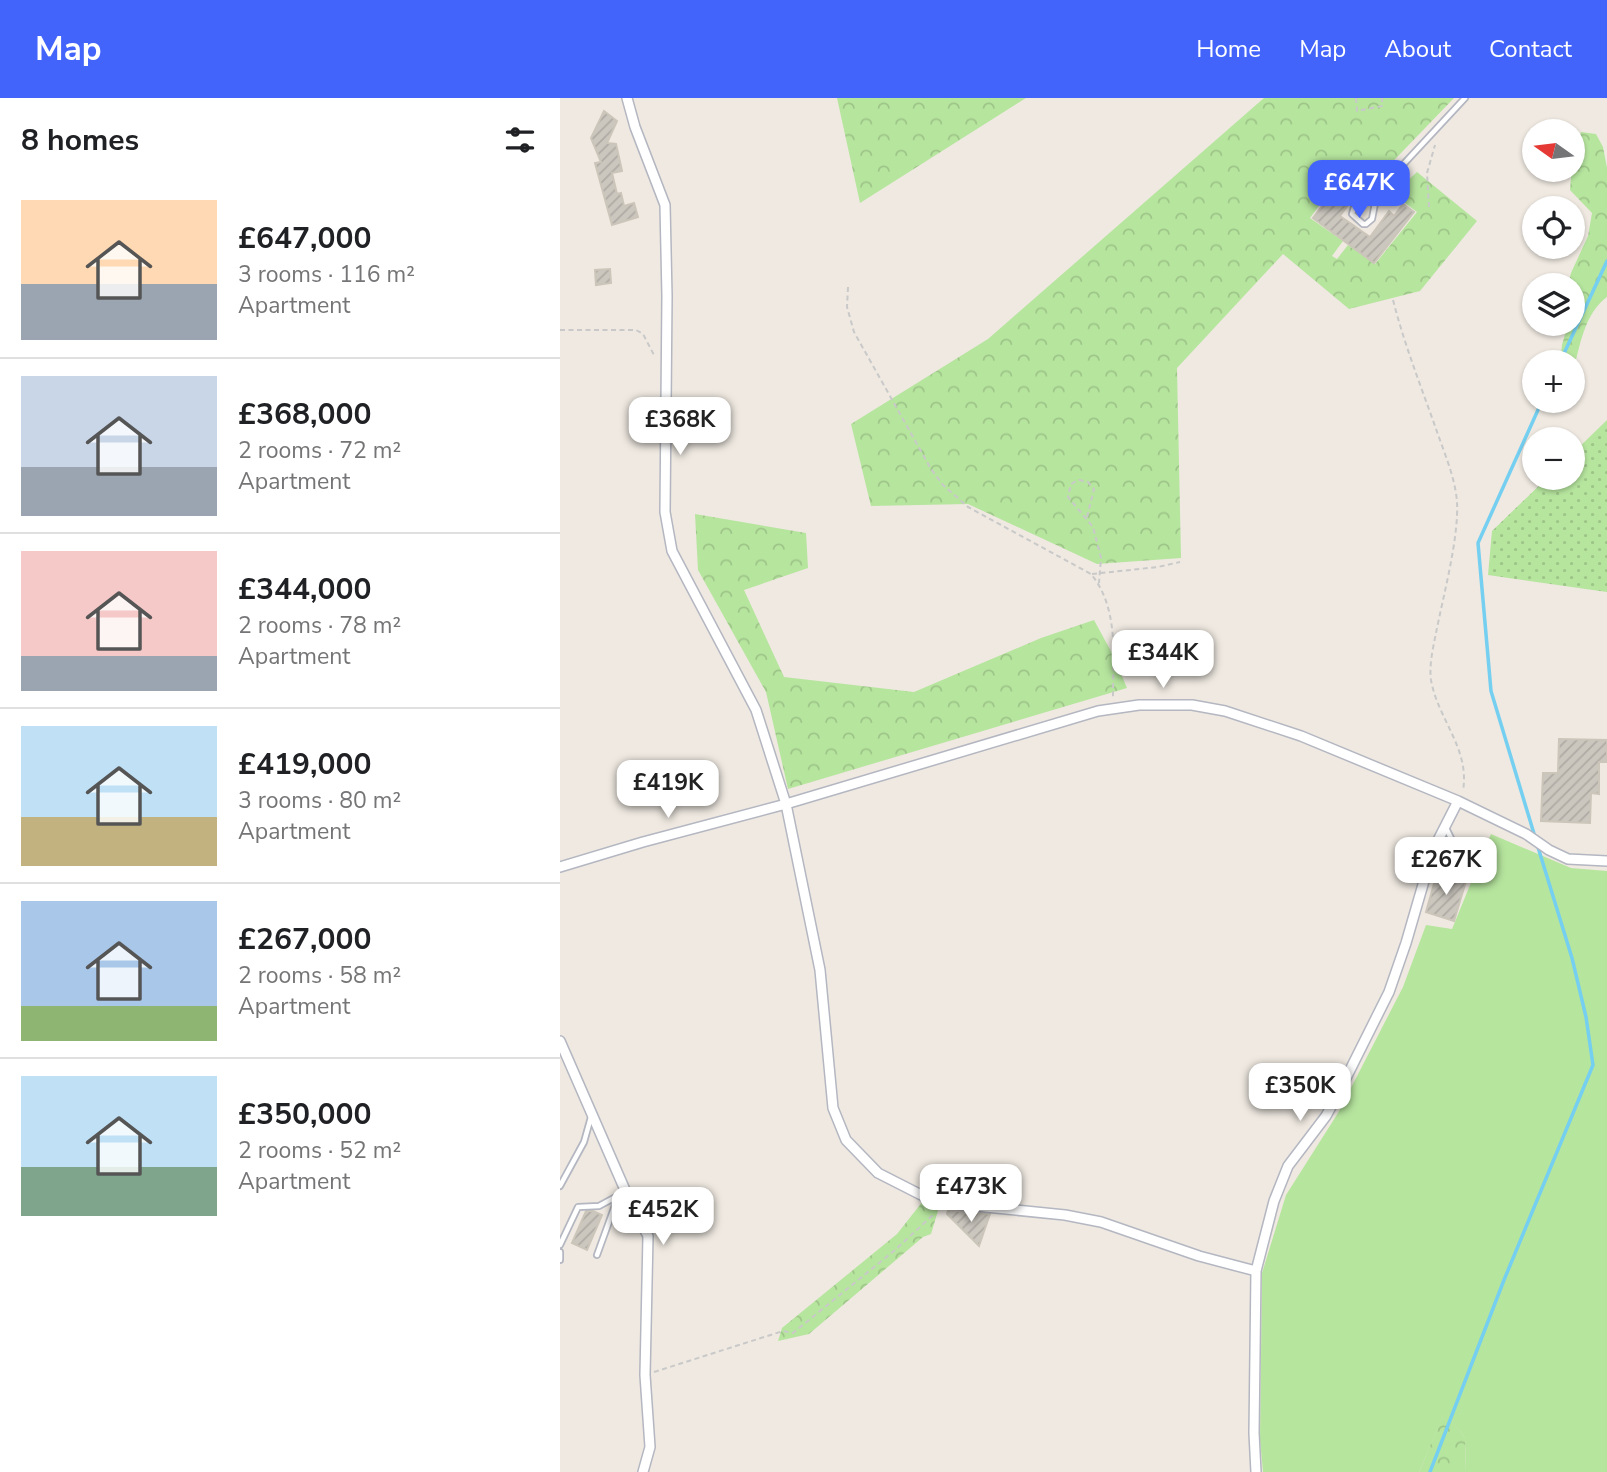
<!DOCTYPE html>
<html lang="en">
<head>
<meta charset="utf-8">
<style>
  body { margin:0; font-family:"Nunito Sans",sans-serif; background:#f6f6f6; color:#202124; height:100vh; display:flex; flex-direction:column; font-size:26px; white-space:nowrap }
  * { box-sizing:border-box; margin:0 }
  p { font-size:23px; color:#757577 }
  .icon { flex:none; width:38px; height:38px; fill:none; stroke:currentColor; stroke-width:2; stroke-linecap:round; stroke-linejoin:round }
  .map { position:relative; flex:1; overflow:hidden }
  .sheet { display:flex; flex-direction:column; background:#fff; width:560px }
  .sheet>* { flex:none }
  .needle { width:46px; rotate:284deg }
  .controls { position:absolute; left:962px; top:21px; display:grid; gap:14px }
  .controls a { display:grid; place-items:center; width:63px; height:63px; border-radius:50%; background:#fff; box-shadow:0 2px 5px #0004; font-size:35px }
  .price { position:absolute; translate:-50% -60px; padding:0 16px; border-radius:14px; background:#fff; color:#222; font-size:23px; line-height:46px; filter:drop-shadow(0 2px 4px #0008) }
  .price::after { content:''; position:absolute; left:50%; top:42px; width:21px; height:16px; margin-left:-10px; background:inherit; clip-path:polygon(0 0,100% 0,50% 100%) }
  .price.current { background:#4264fb; color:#fff }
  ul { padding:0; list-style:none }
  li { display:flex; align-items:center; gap:21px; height:175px; padding:0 21px }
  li+li { border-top:2px solid #e0e0e0 }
  li span { display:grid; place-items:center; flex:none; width:196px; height:140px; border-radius:0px; color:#555 }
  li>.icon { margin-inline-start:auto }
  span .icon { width:84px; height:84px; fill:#fffc; stroke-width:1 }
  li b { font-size:30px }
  h2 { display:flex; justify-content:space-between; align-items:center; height:84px; padding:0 21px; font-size:30px }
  header { display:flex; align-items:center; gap:42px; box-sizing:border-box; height:98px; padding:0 35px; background:#4264fb; color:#fff }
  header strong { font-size:33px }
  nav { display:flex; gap:38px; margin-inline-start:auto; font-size:24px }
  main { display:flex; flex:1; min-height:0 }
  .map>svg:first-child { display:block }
</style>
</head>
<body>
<header>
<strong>Map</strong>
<nav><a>Home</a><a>Map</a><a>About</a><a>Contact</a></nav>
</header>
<main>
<section class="sheet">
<h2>8 homes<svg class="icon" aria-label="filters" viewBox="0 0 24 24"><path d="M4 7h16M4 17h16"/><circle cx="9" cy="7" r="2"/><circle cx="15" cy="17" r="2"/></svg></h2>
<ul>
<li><span style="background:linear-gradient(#ffd9b3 60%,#9aa5b1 0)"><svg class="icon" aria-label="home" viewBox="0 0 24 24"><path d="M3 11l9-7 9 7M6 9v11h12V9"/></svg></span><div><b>£647,000</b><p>3 rooms · 116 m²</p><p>Apartment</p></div></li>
<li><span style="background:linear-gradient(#c9d6e8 65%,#9aa5b1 0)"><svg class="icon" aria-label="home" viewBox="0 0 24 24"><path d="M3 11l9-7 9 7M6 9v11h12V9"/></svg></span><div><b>£368,000</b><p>2 rooms · 72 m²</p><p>Apartment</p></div></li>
<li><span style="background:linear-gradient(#f6c9c9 75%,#9aa5b1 0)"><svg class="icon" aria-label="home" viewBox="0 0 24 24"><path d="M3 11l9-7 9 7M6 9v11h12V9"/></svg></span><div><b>£344,000</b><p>2 rooms · 78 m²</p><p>Apartment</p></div></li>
<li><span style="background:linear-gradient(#bfe0f5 65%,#c2b280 0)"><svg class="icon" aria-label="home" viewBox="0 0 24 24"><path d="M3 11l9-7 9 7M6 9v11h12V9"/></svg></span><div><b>£419,000</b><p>3 rooms · 80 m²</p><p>Apartment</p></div></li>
<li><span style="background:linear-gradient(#a9c7e8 75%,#8fb573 0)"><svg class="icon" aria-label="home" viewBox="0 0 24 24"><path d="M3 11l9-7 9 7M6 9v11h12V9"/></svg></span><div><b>£267,000</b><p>2 rooms · 58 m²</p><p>Apartment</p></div></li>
<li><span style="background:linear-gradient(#bfe0f5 65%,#7fa58c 0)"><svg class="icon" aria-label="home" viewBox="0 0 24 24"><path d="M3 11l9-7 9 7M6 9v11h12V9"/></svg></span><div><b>£350,000</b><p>2 rooms · 52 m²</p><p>Apartment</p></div></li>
</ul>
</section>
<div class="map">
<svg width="1047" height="1374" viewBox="0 0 1047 1374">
  <defs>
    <pattern id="forest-crowns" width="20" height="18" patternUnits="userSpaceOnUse" patternTransform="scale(1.75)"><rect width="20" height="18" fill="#b6e59e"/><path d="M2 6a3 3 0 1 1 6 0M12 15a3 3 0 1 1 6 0" fill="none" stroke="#9dc588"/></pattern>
    <pattern id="park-dots" width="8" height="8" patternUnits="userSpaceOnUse" patternTransform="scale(1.75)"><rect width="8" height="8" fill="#b6e59e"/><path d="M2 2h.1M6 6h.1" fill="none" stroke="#9dc588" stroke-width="1.8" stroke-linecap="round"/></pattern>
    <pattern id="building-hatch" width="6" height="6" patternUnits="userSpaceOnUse" patternTransform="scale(1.75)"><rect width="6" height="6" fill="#cbc7bf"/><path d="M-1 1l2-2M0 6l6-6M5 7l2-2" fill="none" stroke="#afaba4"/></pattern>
  </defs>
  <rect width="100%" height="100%" fill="#efe9e1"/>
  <!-- grass -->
  <path fill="#b6e59e" d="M931,736L1011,770L1047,773V1374H906L905,1340L885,1314L859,1374H703L700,1341L702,1175L726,1097L778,1015L843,889L866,827L892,831Z"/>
  <!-- forest -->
  <path fill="url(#forest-crowns)" d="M277,0H466L300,105Z
    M704,0H894L815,82L791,64L750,120L783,143L772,158L777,161L788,147L815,166L857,114L833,96L857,74L917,123L860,193L789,211L723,156L617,270L621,460L537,466L408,406L311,408L291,326L428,241Z
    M1021,34L1036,36L1043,49L1047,70V199C1024,216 1020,248 1013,274V264H1000L1002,247L1008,226H1013V187H1008L1011,175L1028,138L1032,115L1010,92L1013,55Z
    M135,416L246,435L248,470L184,492L224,579L354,594L481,540L534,522L553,557L567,590L228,691L206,594L138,472Z
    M363,1103L380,1106L371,1136L363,1139L249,1236L218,1243L222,1230L337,1136Z
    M885,1313L905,1340L906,1374H859Z"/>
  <!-- park -->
  <path fill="url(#park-dots)" d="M1047,322V494L928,477L932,433L987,380H1013V355Z"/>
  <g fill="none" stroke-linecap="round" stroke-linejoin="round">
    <!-- stream -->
    <path stroke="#75cff0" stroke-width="3.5" d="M1000,264L1047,163
      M975,739L931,593L918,445L982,303
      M870,1374L944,1182L1033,967L1026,919L1012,860L977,746"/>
  </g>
  <!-- building -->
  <path fill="url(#building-hatch)" stroke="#cbc5ba" stroke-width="2" d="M44,13L57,23L47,45L56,46L62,73L52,75L57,96L61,95L64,108L74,105L78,119L52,127L35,65L41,64L31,40Z
    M792,68L803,76L794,88L799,92L780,118L810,139L829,113L834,118L843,106L854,114L814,165L753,120Z
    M50,171L51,185L36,187L35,172Z
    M999,641L1047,642V664H1039V696L1031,695L1030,725L981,723L983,675H998Z
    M877,775L906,783L894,823L866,814Z
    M388,1112L409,1114L412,1121L415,1115L430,1116L419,1148L387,1116Z
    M26,1113H33L42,1117L27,1152L12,1145Z"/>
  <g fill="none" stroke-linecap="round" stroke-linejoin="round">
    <defs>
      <path id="service" d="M816,100L804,103L794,109L792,116L803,126H806L812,121L816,100L826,85L905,0
        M886,730C893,745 900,753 896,769
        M0,1088L24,1044L31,1019
        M0,1147L18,1109L39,1108L65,1094
        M0,1154V1162
        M37,1157L58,1099"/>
      <path id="minor" d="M67,0L75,29L105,107L107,198L105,414L112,453L196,612L226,706L260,872L273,1010L286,1042L318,1075L375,1104L505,1117L541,1124L639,1158L696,1173
        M0,769L83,744L226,706L538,613L579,607H632L665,613L741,638L898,703L966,736L989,752L1008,761L1047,763
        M0,943L72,1108L88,1138L85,1277L90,1349L83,1374
        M696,1374L694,1335L696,1173L714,1103L728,1068L766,1018L778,996L829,894L846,845L873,752L898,703"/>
    </defs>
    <!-- service casing -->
    <use href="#service" stroke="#b4b7c1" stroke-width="8"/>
    <!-- minor casing -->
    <use href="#minor" stroke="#b4b7c1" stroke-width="12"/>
    <!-- path -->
    <path stroke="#c9c9c9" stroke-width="2" stroke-dasharray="5 3.5" stroke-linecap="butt" d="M796,0L797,13L822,8V0
      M869,109L867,75L875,47
      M288,189L287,209L294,234L371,371L383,387L408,409L531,476C559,510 553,558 553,599
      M833,202C844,245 860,286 875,328C883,352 895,378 897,404C899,440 883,499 876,535C873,550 869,567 871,582C878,622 910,650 903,693
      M0,232H76L83,236L95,259
      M527,419L534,391L528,384L519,382L511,386L508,399L533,429L541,460L539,485
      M532,476L598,469L620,464
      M94,1274L223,1233L233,1235L335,1152L374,1116"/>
    <!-- service -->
    <use href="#service" stroke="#fff" stroke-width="4.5"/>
    <!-- minor -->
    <use href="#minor" stroke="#fff" stroke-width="9"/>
  </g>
</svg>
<div class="controls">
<a><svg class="needle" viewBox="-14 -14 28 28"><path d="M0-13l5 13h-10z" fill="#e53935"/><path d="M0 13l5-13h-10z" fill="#757577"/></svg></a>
<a><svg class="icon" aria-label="locate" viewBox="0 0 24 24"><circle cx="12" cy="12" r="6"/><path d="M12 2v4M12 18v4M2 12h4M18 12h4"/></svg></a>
<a><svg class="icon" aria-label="layers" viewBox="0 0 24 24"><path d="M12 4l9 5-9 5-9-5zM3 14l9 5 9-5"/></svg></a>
<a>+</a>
<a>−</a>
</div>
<b class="price current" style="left:799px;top:122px">£647K</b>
<b class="price" style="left:120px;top:359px">£368K</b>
<b class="price" style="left:603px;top:592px">£344K</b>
<b class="price" style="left:108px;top:722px">£419K</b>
<b class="price" style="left:886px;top:799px">£267K</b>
<b class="price" style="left:740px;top:1025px">£350K</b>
<b class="price" style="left:411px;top:1126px">£473K</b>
<b class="price" style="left:103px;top:1149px">£452K</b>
</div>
</main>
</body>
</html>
